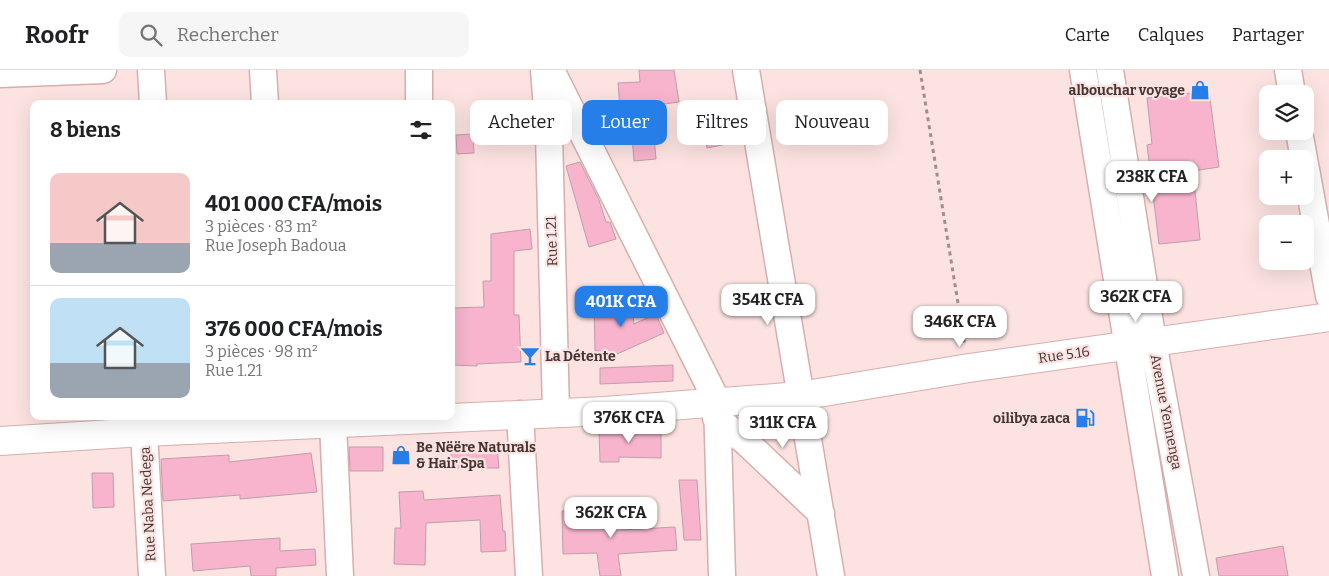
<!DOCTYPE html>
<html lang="fr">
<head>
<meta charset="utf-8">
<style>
  body { margin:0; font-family:Bitter,serif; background:#f6f6f6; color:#202124; height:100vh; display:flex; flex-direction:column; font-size:19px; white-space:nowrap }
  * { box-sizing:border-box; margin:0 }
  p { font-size:16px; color:#757577 }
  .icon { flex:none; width:28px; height:28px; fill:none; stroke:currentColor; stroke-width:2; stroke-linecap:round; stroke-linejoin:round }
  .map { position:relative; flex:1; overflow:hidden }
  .details { position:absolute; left:30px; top:30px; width:425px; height:320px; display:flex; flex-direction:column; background:#fff; border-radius:10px; box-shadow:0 5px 20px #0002 }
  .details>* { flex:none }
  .banner { position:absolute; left:470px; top:30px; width:475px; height:45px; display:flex; gap:10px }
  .buttons { position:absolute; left:1259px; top:15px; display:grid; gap:10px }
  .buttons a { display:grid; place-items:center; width:55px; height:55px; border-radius:10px; background:#fff; box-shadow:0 5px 20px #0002; font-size:25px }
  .price { position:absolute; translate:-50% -42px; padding:0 11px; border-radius:10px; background:#fff; color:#222; font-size:16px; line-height:32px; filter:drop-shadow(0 1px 2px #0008) }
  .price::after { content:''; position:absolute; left:50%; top:30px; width:15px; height:11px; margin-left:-8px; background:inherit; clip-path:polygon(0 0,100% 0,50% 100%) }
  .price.selected { background:#267ee8; color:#fff }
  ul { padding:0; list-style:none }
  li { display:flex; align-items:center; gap:15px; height:125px; padding:0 20px }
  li+li { border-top:1px solid #e0e0e0 }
  li span { display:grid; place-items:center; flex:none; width:140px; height:100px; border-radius:10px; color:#555 }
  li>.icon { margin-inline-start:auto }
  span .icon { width:60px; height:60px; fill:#fffc; stroke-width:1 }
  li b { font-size:21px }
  h2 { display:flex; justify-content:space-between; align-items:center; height:60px; padding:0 20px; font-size:21px }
  .tag { padding:0 18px; border-radius:10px; background:#fff; box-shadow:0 5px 20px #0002; font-size:18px; line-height:45px }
  .tag.selected { background:#267ee8; color:#fff }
  header { display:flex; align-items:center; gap:30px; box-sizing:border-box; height:70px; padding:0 25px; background:#fff; border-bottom:1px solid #e0e0e0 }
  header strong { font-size:24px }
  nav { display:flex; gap:28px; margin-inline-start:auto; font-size:18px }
  .search { width:350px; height:45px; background:#f6f6f6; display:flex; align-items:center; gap:12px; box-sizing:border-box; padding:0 18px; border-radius:10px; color:#757577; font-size:19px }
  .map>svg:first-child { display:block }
</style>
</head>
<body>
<header>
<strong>Roofr</strong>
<div class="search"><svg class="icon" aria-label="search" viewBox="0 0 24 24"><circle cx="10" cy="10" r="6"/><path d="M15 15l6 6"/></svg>Rechercher</div>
<nav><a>Carte</a><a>Calques</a><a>Partager</a></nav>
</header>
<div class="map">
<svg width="1329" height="506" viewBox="0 0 1329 506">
  <rect width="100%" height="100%" fill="#fce3e1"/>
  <!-- building -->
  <path fill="#f7b4cc" stroke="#c29daa" d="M639,0H674L679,32L620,40L618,13L640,12Z
    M1209,21L1219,97L1193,101L1200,170L1159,174L1147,75L1152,74L1147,28Z
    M721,42L727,74L707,78L701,46Z
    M473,64L474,83L457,84L456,65Z
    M654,66L656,89L634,91L632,67Z
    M580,92L599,130L606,152H610L616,169L589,177L566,96Z
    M530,159L532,179L514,181V245H519L521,292L477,294V296L451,295V238L484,237L483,211H491V164Z
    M631,228L634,254L656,244L664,263L599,292V281H595L594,233Z
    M673,295V311L600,314V298Z
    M618,359L661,361V388L619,387V392H600L599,360Z
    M497,376L499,398H451V378H476V377Z
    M349,377H383V401H350Z
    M311,383L317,422L240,429V425L163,431L161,389L229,385V392Z
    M92,403H113L114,437L93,438Z
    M679,410H697L701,470H684Z
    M423,421L424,430L500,425L503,461H505L506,481L481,482L480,450L426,453L425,495L394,494L395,458H401L399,422Z
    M590,440L591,445L621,444L622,460L675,457L677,480L618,484L621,506H600L597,483L563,484L562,441Z
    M280,468V481L315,479L316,495L276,498V506H251L250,496L193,501L191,474Z
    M1283,476L1288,506H1219L1216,488Z"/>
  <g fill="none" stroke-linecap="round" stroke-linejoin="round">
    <defs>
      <path id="minor" d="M151,0L153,34
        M263,0L265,34
        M419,0V34
        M544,0L549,64L556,342
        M551,0L717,331L722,506
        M746,0L831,506
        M1083,0L1165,506
        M1110,0L1153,272L1196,506
        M1288,0L1292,24
        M0,4L103,0
        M1299,61L1304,89
        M1305,94L1329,226
        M520,344L529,506
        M716,348L747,373L821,443
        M333,354L340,506
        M144,362L152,506"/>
      <path id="major" d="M0,371L144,362L605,341L800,326L969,298L1329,247"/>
    </defs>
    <!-- minor casing -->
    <use href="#minor" stroke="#d7aead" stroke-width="29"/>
    <!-- major casing -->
    <use href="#major" stroke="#d7aead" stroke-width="30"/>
    <!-- path -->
    <path stroke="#a18d8b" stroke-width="3" stroke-dasharray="4 4" stroke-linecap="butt" d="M920,0L965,276"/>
    <!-- minor -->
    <use href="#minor" stroke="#fff" stroke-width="26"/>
    <!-- major -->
    <use href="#major" stroke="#fff" stroke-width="28"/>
  </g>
  <!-- icons -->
  <defs>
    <symbol id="shop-bare" viewBox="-9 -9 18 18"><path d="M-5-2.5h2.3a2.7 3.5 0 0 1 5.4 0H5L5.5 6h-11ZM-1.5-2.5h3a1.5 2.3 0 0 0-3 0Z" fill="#267ee8" stroke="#fce3e1" stroke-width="2.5" paint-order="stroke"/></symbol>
    <symbol id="bar-bare" viewBox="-9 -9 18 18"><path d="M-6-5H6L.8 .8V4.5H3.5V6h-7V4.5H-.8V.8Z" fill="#267ee8" stroke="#fce3e1" stroke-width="2.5" paint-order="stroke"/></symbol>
    <symbol id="fuel-bare" viewBox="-9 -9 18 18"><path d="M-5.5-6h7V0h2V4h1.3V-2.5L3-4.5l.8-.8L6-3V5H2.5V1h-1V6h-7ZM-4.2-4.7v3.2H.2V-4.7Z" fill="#267ee8" stroke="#fce3e1" stroke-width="2.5" paint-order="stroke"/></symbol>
  </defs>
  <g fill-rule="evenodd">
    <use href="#shop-bare" x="1186" y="6" width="28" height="28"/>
    <use href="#bar-bare" x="516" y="272" width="28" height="28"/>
    <use href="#fuel-bare" x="1071" y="334" width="28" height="28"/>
    <use href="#shop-bare" x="387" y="371" width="28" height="28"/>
  </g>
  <g text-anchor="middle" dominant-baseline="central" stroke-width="4.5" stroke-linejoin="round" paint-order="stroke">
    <!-- poi labels -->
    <g font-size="14" font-weight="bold" fill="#443433" stroke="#fce3e1" text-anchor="end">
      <text x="1185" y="20">albouchar voyage</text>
      <text x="545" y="286" text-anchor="start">La Détente</text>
      <text x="1070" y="348">oilibya zaca</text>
      <text x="416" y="377" text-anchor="start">Be Nëëre Naturals<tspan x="416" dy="16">&amp; Hair Spa</tspan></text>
    </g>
    <!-- street labels -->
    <g font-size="14" fill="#443433" stroke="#fce3e1">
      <text transform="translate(552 171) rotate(-92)">Rue 1.21</text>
      <text transform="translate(1064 285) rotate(-8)">Rue 5.16</text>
      <text transform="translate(1166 342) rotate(79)">Avenue Yennenga</text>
      <text transform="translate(148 434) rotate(-93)">Rue Naba Nedega</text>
    </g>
  </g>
</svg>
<div class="buttons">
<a><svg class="icon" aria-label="layers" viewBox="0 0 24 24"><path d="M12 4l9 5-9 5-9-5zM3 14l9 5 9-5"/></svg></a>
<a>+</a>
<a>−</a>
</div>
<b class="price" style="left:1152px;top:133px">238K CFA</b>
<b class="price" style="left:1136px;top:253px">362K CFA</b>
<b class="price" style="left:768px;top:256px">354K CFA</b>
<b class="price selected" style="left:621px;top:258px">401K CFA</b>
<b class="price" style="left:960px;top:278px">346K CFA</b>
<b class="price" style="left:629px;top:374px">376K CFA</b>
<b class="price" style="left:783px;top:379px">311K CFA</b>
<b class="price" style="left:611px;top:469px">362K CFA</b>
<div class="banner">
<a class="tag">Acheter</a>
<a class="tag selected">Louer</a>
<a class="tag">Filtres</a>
<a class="tag">Nouveau</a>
</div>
<section class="details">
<h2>8 biens<svg class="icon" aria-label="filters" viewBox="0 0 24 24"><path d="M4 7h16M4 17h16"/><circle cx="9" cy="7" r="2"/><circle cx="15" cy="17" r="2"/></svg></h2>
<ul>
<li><span style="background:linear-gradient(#f6c9c9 70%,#9aa5b1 0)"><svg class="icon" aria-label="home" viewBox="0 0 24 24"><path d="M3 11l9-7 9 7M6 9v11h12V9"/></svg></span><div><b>401 000 CFA/mois</b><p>3 pièces · 83 m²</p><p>Rue Joseph Badoua</p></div></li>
<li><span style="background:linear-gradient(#bfe0f5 65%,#9aa5b1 0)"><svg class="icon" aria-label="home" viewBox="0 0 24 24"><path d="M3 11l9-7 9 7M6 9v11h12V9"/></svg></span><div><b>376 000 CFA/mois</b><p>3 pièces · 98 m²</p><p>Rue 1.21</p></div></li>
</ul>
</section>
</div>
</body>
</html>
